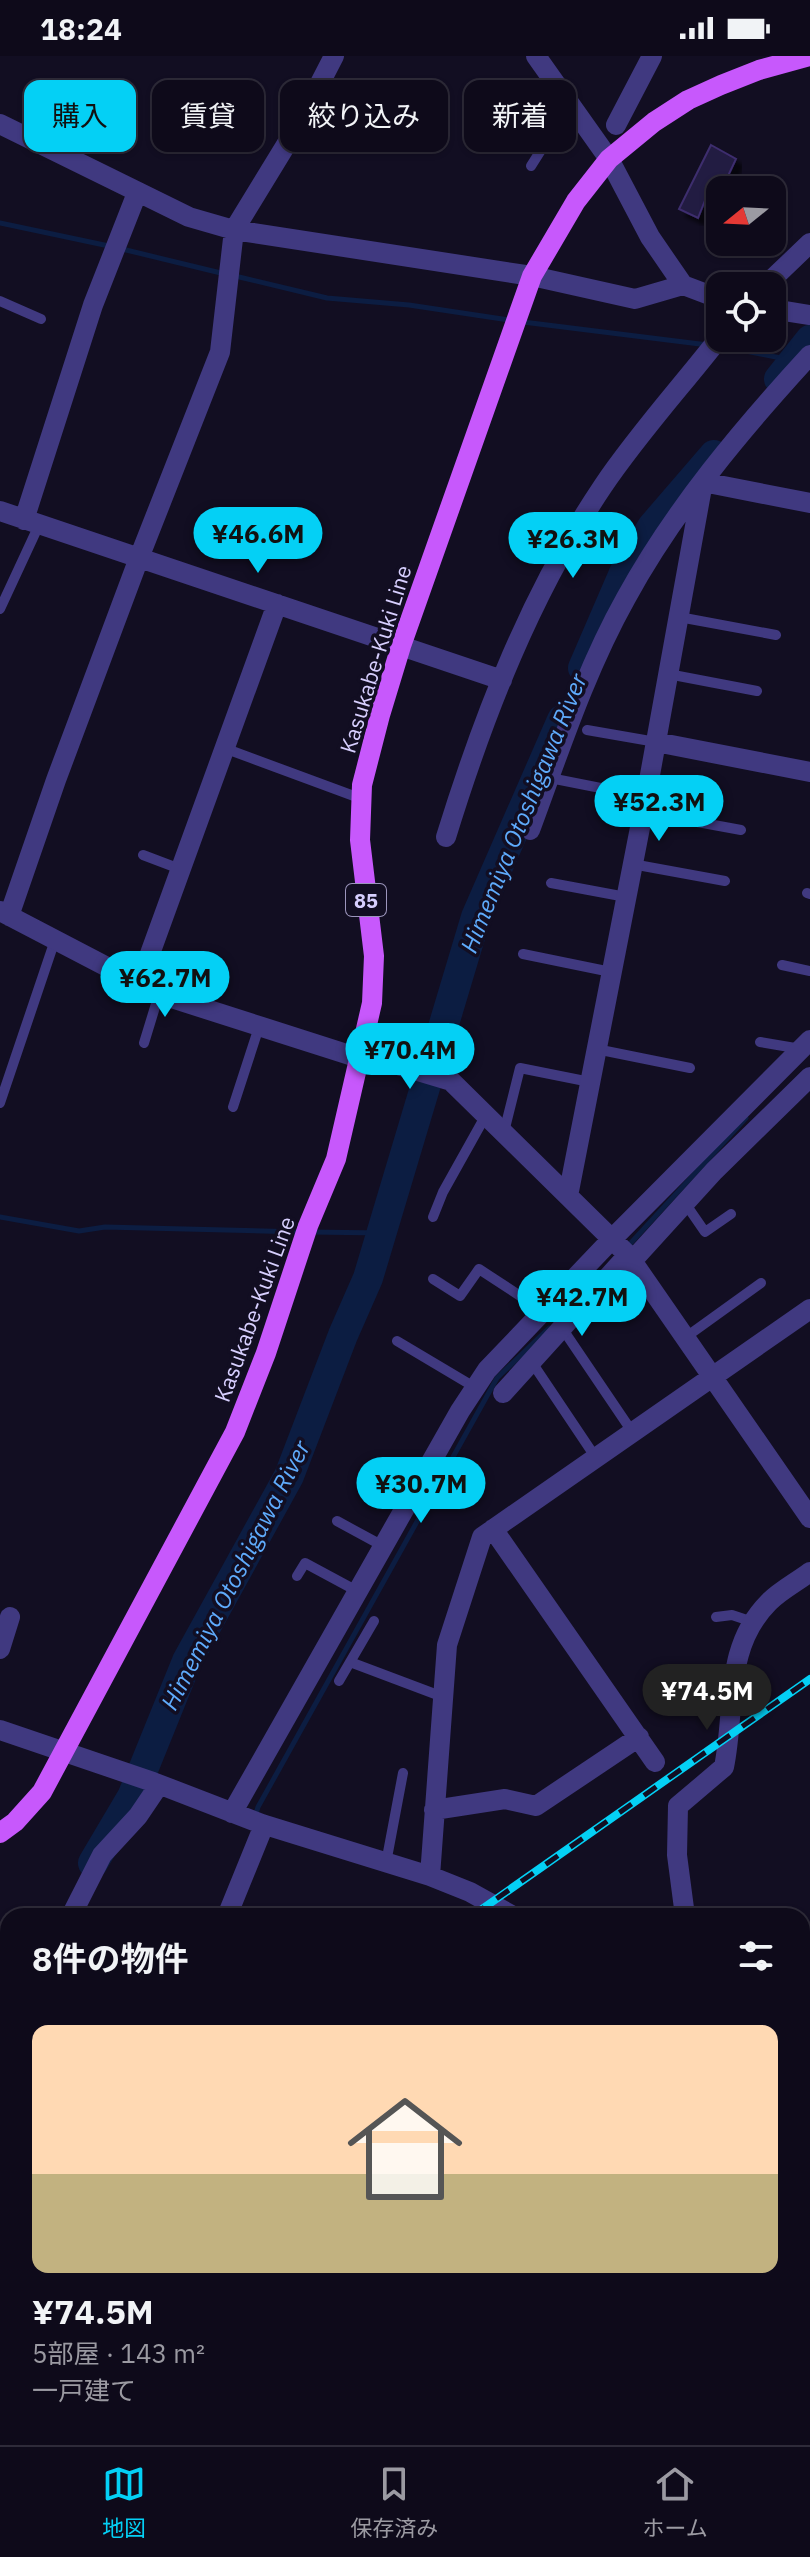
<!DOCTYPE html>
<html lang="ja">
<head>
<meta charset="utf-8">
<style>
  body { margin:0; font-family:"IBM Plex Sans","Noto Sans JP",sans-serif; background:#1c1827; color:#f1f3f6; height:100vh; display:flex; flex-direction:column; font-size:30px; white-space:nowrap }
  * { box-sizing:border-box; margin:0 }
  p { font-size:26px; color:#9b9aa2 }
  .icon { flex:none; width:44px; height:44px; fill:none; stroke:currentColor; stroke-width:2; stroke-linecap:round; stroke-linejoin:round }
  .map { position:relative; flex:1; overflow:hidden }
  .side { position:absolute; left:0px; top:1852px; width:810px; height:538px; display:flex; flex-direction:column; background:#0e0a1a; border-radius:24px 24px 0 0; box-shadow:0 2px 6px #0004,0 0 0 2px #2e2b39 }
  .side>* { flex:none }
  .guide { position:absolute; left:24px; top:24px; width:762px; height:72px; display:flex; gap:16px }
  .needle { width:52px; rotate:252deg }
  .fabs { position:absolute; left:706px; top:120px; display:grid; gap:16px }
  .fabs a { display:grid; place-items:center; width:80px; height:80px; border-radius:16px; background:#0e0a1a; box-shadow:0 2px 6px #0004,0 0 0 2px #2e2b39; font-size:40px }
  .price { position:absolute; translate:-50% -68px; padding:0 18px; border-radius:28px; background:#04d0f5; color:#111; font-size:26px; line-height:52px; filter:drop-shadow(0 2px 4px #0008) }
  .price::after { content:''; position:absolute; left:50%; top:48px; width:24px; height:18px; margin-left:-12px; background:inherit; clip-path:polygon(0 0,100% 0,50% 100%) }
  .price.on { background:#222; color:#fff }
  ul { padding:0; list-style:none }
  li { display:grid; align-content:center; gap:16px; height:424px; padding:0 32px }
  li+li { border-top:2px solid #2e2b39 }
  li span { display:grid; place-items:center; height:248px; border-radius:16px; color:#555 }
  li>.icon { margin-inline-start:auto }
  span .icon { width:144px; height:144px; fill:#fffc; stroke-width:1 }
  li b { font-size:34px }
  h2 { display:flex; justify-content:space-between; align-items:center; height:96px; padding:0 32px; font-size:34px }
  .pill { padding:0 28px; border-radius:16px; background:#0e0a1a; box-shadow:0 2px 6px #0004,0 0 0 2px #2e2b39; font-size:28px; line-height:72px }
  .pill.on { background:#04d0f5; color:#111 }
  .status { display:flex; justify-content:space-between; align-items:center; height:56px; padding:0 40px; background:#0e0a1a; direction:ltr }
  .status svg { height:22px; fill:currentColor }
  .tab-bar { display:flex; justify-content:space-around; align-items:center; height:112px; border-top:2px solid #2e2b39; background:#0e0a1a; font-size:22px; color:#9b9aa2 }
  .tab-bar a { display:grid; justify-items:center; gap:4px }
  .tab-bar .on { color:#04d0f5 }
  .map>svg:first-child { display:block }
</style>
</head>
<body>
<div class="status"><b>18:24</b><svg viewBox="0 0 49 12"><path d="M0 12V9h3v3zM5 12V6h3v6zM10 12V3h3v9zM15 12V0h3v12zM26 1h20v11H26zM47 4h2v5h-2z"/></svg></div>
<div class="map">
<svg width="810" height="2389" viewBox="0 0 810 2389">
  <defs>
    <filter id="shadow"><feDropShadow dx="7" dy="7" stdDeviation="2" flood-color="#0009"/></filter>
  </defs>
  <rect width="100%" height="100%" fill="#120e22"/>
  <g fill="none" stroke-linecap="round" stroke-linejoin="round">
    <!-- stream -->
    <path stroke="#0c1d42" stroke-width="5" d="M0,167L109,190
      M122,193L225,218
      M235,220L327,242L409,249L509,264
      M523,266L708,289
      M721,290L781,302L790,308
      M0,1161L79,1175L105,1171L301,1176
      M311,1176L382,1177
      M628,1190L746,1062
      M255,1761L258,1751L497,1322L549,1272
      M186,2389L189,2382"/>
    <!-- river -->
    <path stroke="#0c1d42" stroke-width="30" d="M779,323L810,284
      M583,612L624,517L652,471L714,399
      M93,1807L132,1741L187,1605L289,1420L343,1279L368,1222L476,861L562,664
      M0,1964L8,1950"/>
  </g>
  <!-- building -->
  <path fill="#241a42" stroke="#3d2d6e" stroke-width="2" filter="url(#shadow)" d="M711,89L736,103L720,137L710,132L698,162L679,153Z"/>
  <g fill="none" stroke-linecap="round" stroke-linejoin="round">
    <!-- service -->
    <path stroke="#403980" stroke-width="10" d="M531,110L548,83L576,56
      M0,245L41,263
      M0,553L39,469
      M679,561L776,579
      M668,618L757,635
      M587,674L656,686
      M224,692L362,743
      M550,722L646,741
      M643,756L741,774
      M143,799L180,813
      M632,808L725,825
      M551,827L626,841
      M807,837L810,838
      M523,898L611,916
      M782,909L810,915
      M760,986L801,993
      M144,987L159,938
      M596,993L690,1012
      M0,1047L55,884
      M233,1051L259,971
      M504,1076L520,1012L590,1026
      M685,1147L705,1176L731,1158
      M433,1161L443,1136L486,1059
      M433,1223L460,1240L479,1213L543,1255
      M562,1272L633,1377
      M686,1281L761,1227
      M397,1285L476,1332
      M531,1305L596,1402
      M337,1465L383,1490
      M297,1520L305,1507L357,1535
      M716,1561L732,1559L753,1566
      M350,1606L443,1641
      M339,1625L374,1565
      M386,1807L403,1717
      M802,2215L810,2213"/>
    <!-- minor -->
    <path stroke="#403980" stroke-width="20" d="M0,68L189,161L234,174L532,220L635,243L683,229
      M616,69L652,0
      M609,103L650,181L683,229L720,243
      M765,230L810,187
      M772,253L810,259
      M0,455L502,624
      M24,464L93,249L137,137
      M656,686L810,716
      M530,774C559,696 585,615 626,542C674,454 742,373 810,299
      M446,781C484,658 531,537 603,430C638,378 681,331 720,281
      M0,855L159,938L359,1002L381,1004L451,1025L628,1199L810,1462
      M9,860L56,724L139,502L220,296L234,174L300,66L334,0
      M139,928L277,548
      M568,1140L646,741L703,426L810,447
      M633,1204L714,1115L810,1021
      M503,1337L628,1199
      M493,1473L655,1706
      M0,1593L10,1561
      M0,1674L153,1726L262,1768L430,1820L470,1836L513,1860
      M434,1754L505,1743L536,1750L639,1681
      M232,1757L460,1355L487,1314L612,1183L810,984
      M430,1820L447,1589L482,1481L810,1253
      M71,1860L102,1799L138,1760L159,1729
      M227,1860L264,1769
      M685,1860L677,1799L678,1750L724,1711C736,1653 723,1592 769,1546C781,1534 797,1526 810,1516
      M0,1992L8,1977
      M802,2180L810,2202"/>
    <!-- tertiary -->
    <path stroke="#403980" stroke-width="20" d="M536,0L609,103"/>
    <!-- primary -->
    <path stroke="#c758fc" stroke-width="20" d="M0,1777L15,1766L42,1736L235,1376L266,1297L308,1170L336,1103L372,947L374,900L360,784L362,729L380,659L401,590L532,220L576,145L609,103L654,66L688,44L721,29L759,14L810,0"/>
    <defs>
      <path id="rail" d="M472,1860L810,1623
        M0,2188L8,2182
        M0,2205L8,2199"/>
    </defs>
    <!-- rail casing -->
    <use href="#rail" stroke="#04d0f5" stroke-width="8"/>
    <!-- rail -->
    <use href="#rail" stroke="#120e22" stroke-width="5" stroke-dasharray="15" stroke-linecap="butt"/>
  </g>
  <g text-anchor="middle" dominant-baseline="central" stroke-width="7" stroke-linejoin="round" paint-order="stroke">
    <!-- shield labels -->
    <rect fill="#120e22" stroke="#9c95bc" stroke-width="2" x="346" y="828" width="40" height="32" rx="6"/>
    <g font-size="20" font-weight="bold" fill="#d7cffe">
      <text x="366" y="844">85</text>
    </g>
    <!-- street labels -->
    <g font-size="22" fill="#d7cffe" stroke="#120e22">
      <text transform="translate(375 603) rotate(-73)">Kasukabe-Kuki Line</text>
      <text transform="translate(254 1253) rotate(-70)">Kasukabe-Kuki Line</text>
    </g>
    <!-- water labels -->
    <g font-size="24" font-style="italic" fill="#5fabfc" stroke="#120e22">
      <text transform="translate(523 757) rotate(-68)">Himemiya Otoshigawa River</text>
      <text transform="translate(235 1519) rotate(-63)">Himemiya Otoshigawa River</text>
    </g>
  </g>
</svg>
<div class="fabs">
<a><svg class="needle" viewBox="-14 -14 28 28"><path d="M0-13l5 13h-10z" fill="#e53935"/><path d="M0 13l5-13h-10z" fill="#9b9aa2"/></svg></a>
<a><svg class="icon" aria-label="locate" viewBox="0 0 24 24"><circle cx="12" cy="12" r="6"/><path d="M12 2v4M12 18v4M2 12h4M18 12h4"/></svg></a>
</div>
<b class="price" style="left:258px;top:519px">¥46.6M</b>
<b class="price" style="left:573px;top:524px">¥26.3M</b>
<b class="price" style="left:659px;top:787px">¥52.3M</b>
<b class="price" style="left:165px;top:963px">¥62.7M</b>
<b class="price" style="left:410px;top:1035px">¥70.4M</b>
<b class="price" style="left:582px;top:1282px">¥42.7M</b>
<b class="price" style="left:421px;top:1469px">¥30.7M</b>
<b class="price on" style="left:707px;top:1676px">¥74.5M</b>
<div class="guide">
<a class="pill on">購入</a>
<a class="pill">賃貸</a>
<a class="pill">絞り込み</a>
<a class="pill">新着</a>
</div>
<section class="side">
<h2>8件の物件<svg class="icon" aria-label="filters" viewBox="0 0 24 24"><path d="M4 7h16M4 17h16"/><circle cx="9" cy="7" r="2"/><circle cx="15" cy="17" r="2"/></svg></h2>
<ul>
<li><span style="background:linear-gradient(#ffd9b3 60%,#c2b280 0)"><svg class="icon" aria-label="home" viewBox="0 0 24 24"><path d="M3 11l9-7 9 7M6 9v11h12V9"/></svg></span><div><b>¥74.5M</b><p>5部屋 · 143 m²</p><p>一戸建て</p></div></li>
</ul>
</section>
</div>
<nav class="tab-bar">
<a class="on"><svg class="icon" aria-label="map" viewBox="0 0 24 24"><path d="M3 6l6-2 6 2 6-2v14l-6 2-6-2-6 2zM9 4v14M15 6v14"/></svg>地図</a>
<a><svg class="icon" aria-label="saved" viewBox="0 0 24 24"><path d="M7 4h10v16l-5-4-5 4z"/></svg>保存済み</a>
<a><svg class="icon" aria-label="home" viewBox="0 0 24 24"><path d="M3 11l9-7 9 7M6 9v11h12V9"/></svg>ホーム</a>
</nav>
</body>
</html>
